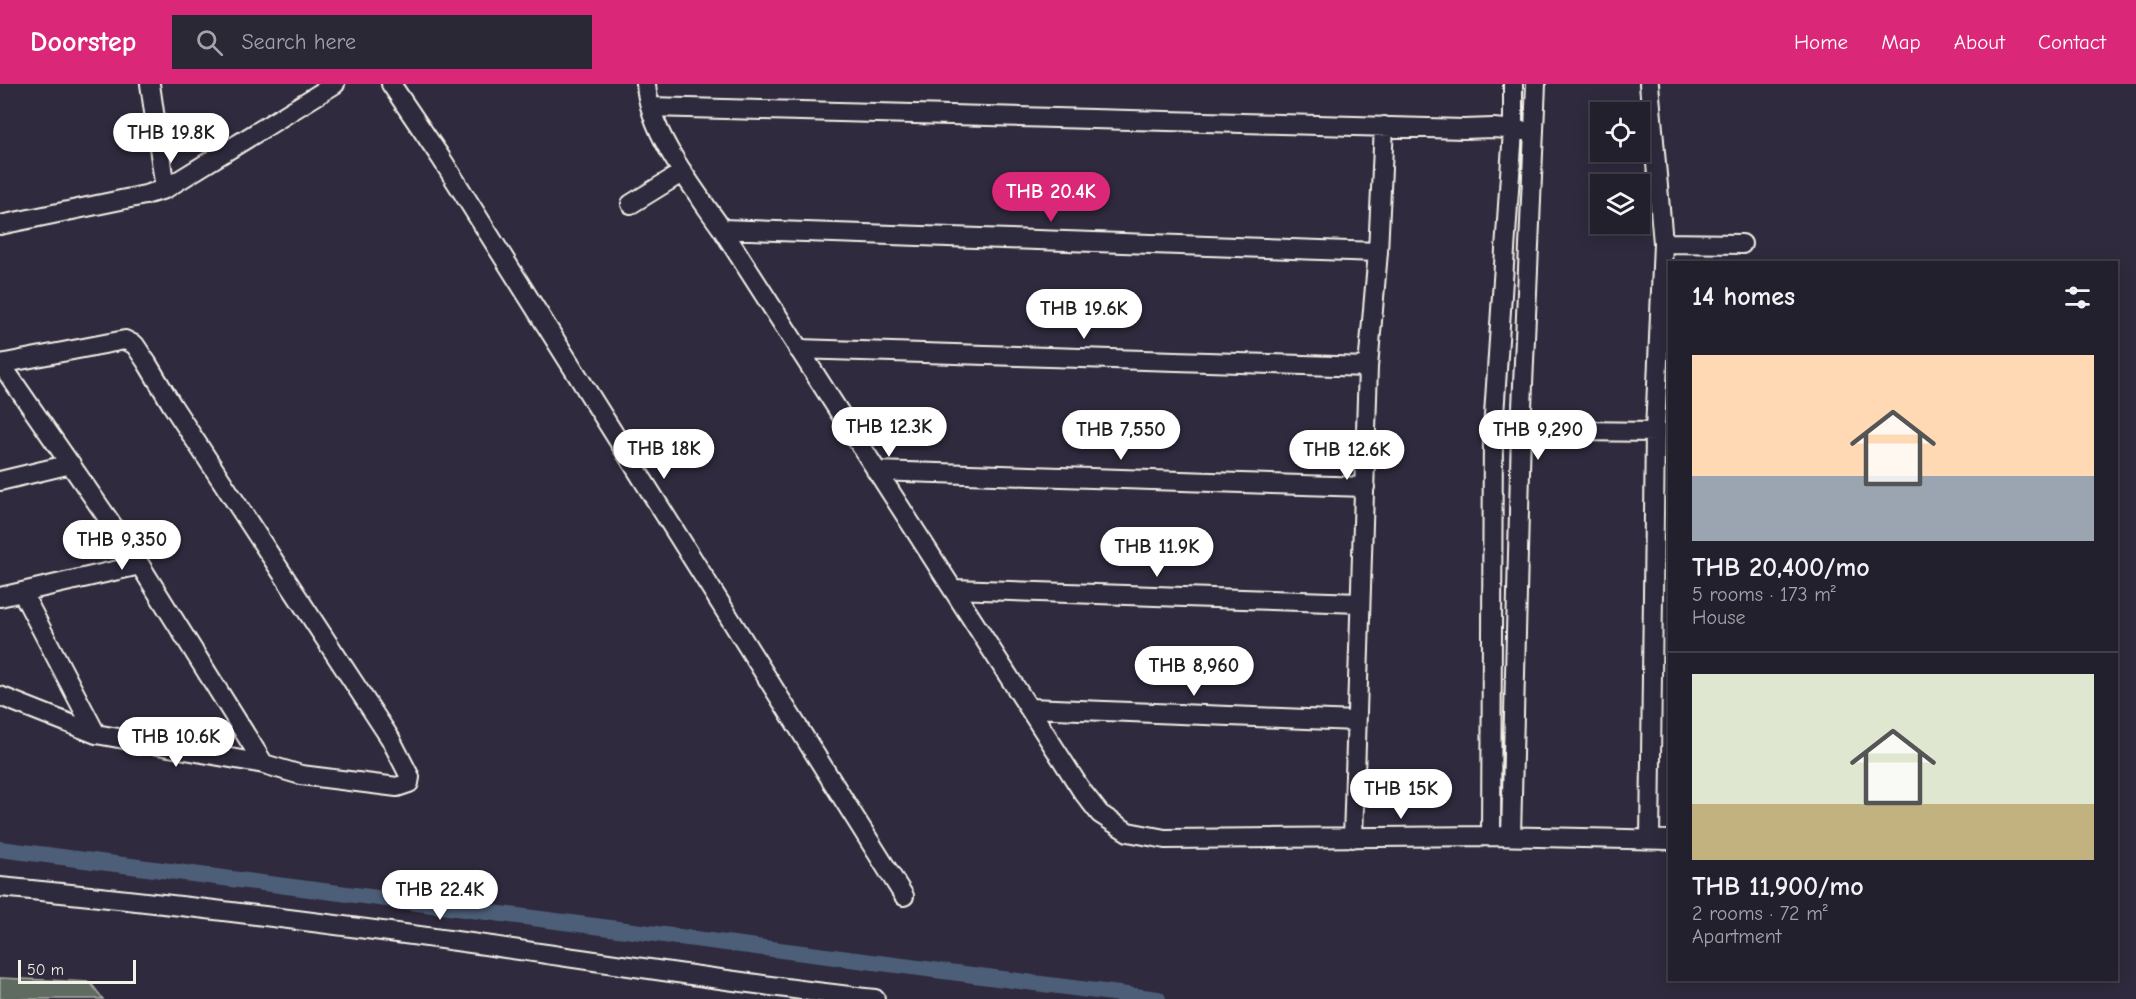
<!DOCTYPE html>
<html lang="en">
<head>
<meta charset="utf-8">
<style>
  body { margin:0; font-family:"Comic Neue",sans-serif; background:#2b2836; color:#f1f3f6; height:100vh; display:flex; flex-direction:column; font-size:22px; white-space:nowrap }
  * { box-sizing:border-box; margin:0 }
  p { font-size:20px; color:#a3a3aa }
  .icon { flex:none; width:33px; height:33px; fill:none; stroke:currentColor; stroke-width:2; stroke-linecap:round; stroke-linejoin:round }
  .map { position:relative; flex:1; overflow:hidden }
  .panel { position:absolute; left:1668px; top:177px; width:450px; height:720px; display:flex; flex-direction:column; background:#23202e; border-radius:0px; box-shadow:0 3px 15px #0003,0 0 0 2px #403e4a }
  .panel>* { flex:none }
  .controls { position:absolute; left:1590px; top:18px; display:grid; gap:12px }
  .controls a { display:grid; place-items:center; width:60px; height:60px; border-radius:0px; background:#23202e; box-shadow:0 3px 15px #0003,0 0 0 2px #403e4a; font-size:30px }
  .scale { position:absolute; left:18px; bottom:15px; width:118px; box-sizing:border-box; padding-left:6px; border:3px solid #f4f1e8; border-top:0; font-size:16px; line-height:21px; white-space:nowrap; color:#f4f1e8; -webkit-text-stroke:4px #2f2a3d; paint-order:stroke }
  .price { position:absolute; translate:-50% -51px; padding:0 14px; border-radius:21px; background:#fff; color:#222; font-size:20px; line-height:39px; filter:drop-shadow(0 2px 3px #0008) }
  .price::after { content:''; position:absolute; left:50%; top:36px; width:18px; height:14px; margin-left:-9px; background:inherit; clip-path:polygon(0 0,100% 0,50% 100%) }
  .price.selected { background:#db2777; color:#fff }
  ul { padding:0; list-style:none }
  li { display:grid; align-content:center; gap:12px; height:318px; padding:0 24px }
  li+li { border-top:2px solid #403e4a }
  li span { display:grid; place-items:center; height:186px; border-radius:0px; color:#555 }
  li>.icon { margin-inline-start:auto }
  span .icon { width:108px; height:108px; fill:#fffc; stroke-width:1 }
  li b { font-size:26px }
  h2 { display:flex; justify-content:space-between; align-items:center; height:72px; padding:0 24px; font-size:26px }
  header { display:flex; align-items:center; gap:36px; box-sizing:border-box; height:84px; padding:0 30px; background:#db2777; color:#fff }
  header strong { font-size:28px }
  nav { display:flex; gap:33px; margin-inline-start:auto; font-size:21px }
  .search { width:420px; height:54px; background:#2b2836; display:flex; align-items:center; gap:15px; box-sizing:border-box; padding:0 21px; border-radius:0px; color:#a3a3aa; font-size:22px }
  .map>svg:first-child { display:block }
</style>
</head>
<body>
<header>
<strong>Doorstep</strong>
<div class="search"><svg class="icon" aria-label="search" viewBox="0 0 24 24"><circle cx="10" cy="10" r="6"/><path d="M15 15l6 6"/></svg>Search here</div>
<nav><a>Home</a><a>Map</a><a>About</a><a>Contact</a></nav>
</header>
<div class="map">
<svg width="2136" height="915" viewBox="0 0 2136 915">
  <rect width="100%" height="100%" fill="#2f2a3d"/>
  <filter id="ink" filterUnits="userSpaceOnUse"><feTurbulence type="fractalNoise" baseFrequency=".0167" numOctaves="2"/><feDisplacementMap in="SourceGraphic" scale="12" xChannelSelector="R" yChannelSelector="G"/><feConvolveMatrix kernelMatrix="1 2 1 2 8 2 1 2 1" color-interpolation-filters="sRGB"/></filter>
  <g filter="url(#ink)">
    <!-- green -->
    <path fill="#5f6b61" stroke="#aaaea4" stroke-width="1.5" d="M0,894L90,898L103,915H0Z"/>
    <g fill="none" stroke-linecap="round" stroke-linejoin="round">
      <!-- canal -->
      <path stroke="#4d5f78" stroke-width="16" d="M0,765L1158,915"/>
      <defs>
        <path id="minor" d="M150,0L165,105
          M391,0L441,74L904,812
          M646,0C649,49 695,106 722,145L1082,707L1100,730L1128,748L1165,755L1491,752L1670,756
          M1649,0L1663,159L1655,348L1650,755
          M651,23L1464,45L1493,44L1534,47
          M631,120L683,88
          M0,141L145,111L165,105L335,0
          M722,145L1378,168
          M1663,159L1742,160
          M798,265L1368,283
          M0,280L125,256L135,261L147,279L172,321L390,654L410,693L409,699L397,703L301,691L264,680L96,650L0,612
          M1,280L140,481L264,680
          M1493,346L1655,348
          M876,387L1365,403
          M0,397L71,380
          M954,505L1360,519
          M22,508L96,650
          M0,513L140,481
          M1030,624L1356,637
          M1491,752L1493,346L1513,46V0
          M1511,752L1521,347L1536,0
          M1353,754L1368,283L1378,168L1384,42
          M0,803C160,818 319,838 478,860C611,879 742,900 875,915"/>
      </defs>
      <!-- minor casing -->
      <use href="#minor" stroke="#f4f1e8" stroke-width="22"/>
      <!-- minor -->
      <use href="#minor" stroke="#2f2a3d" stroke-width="18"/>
    </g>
  </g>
</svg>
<div class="controls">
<a><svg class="icon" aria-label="locate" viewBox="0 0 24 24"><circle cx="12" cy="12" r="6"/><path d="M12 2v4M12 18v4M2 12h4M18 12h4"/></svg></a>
<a><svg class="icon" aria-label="layers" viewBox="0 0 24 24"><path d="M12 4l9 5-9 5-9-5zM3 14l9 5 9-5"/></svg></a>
</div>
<div class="scale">50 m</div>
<b class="price" style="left:171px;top:80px">THB 19.8K</b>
<b class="price selected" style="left:1051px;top:139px">THB 20.4K</b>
<b class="price" style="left:1084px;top:256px">THB 19.6K</b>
<b class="price" style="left:889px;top:374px">THB 12.3K</b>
<b class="price" style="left:1121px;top:377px">THB 7,550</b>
<b class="price" style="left:1538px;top:377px">THB 9,290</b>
<b class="price" style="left:664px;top:396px">THB 18K</b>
<b class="price" style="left:1347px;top:397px">THB 12.6K</b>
<b class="price" style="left:122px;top:487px">THB 9,350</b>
<b class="price" style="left:1157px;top:494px">THB 11.9K</b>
<b class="price" style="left:1194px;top:613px">THB 8,960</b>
<b class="price" style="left:176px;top:684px">THB 10.6K</b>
<b class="price" style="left:1401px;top:736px">THB 15K</b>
<b class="price" style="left:440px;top:837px">THB 22.4K</b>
<section class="panel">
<h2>14 homes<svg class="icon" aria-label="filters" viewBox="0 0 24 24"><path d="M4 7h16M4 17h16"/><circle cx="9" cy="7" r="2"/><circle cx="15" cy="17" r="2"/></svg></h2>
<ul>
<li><span style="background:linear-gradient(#ffd9b3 65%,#9aa5b1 0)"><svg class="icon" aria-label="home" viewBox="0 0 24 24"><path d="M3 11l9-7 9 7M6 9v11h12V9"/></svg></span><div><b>THB 20,400/mo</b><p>5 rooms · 173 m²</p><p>House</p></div></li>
<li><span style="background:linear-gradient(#dfe7d0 70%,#c2b280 0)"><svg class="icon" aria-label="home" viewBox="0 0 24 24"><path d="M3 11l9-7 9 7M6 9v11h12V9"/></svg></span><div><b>THB 11,900/mo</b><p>2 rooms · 72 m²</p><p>Apartment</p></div></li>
</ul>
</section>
</div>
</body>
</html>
